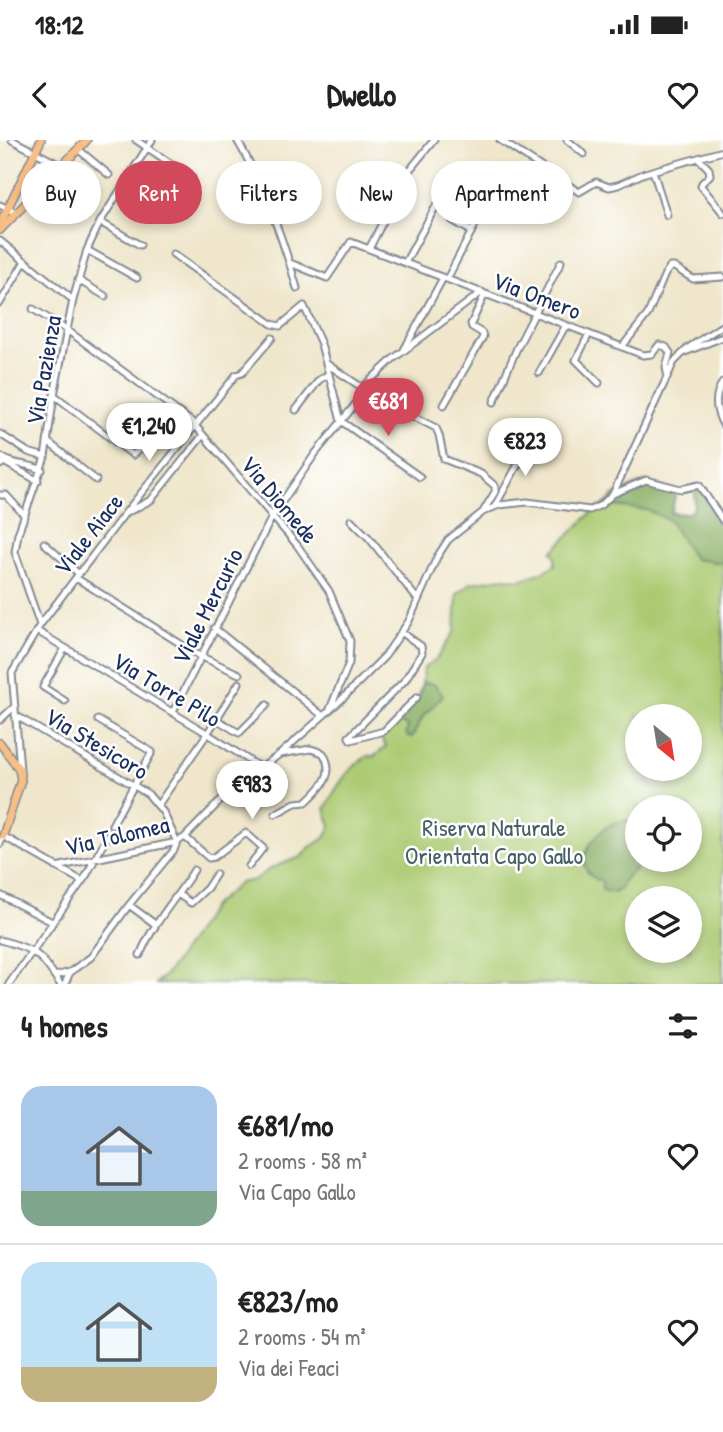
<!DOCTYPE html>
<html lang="en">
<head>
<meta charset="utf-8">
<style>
  body { margin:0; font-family:"Patrick Hand",sans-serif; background:#f6f6f6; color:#222; height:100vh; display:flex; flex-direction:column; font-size:26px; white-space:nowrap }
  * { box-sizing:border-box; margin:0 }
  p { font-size:23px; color:#767676 }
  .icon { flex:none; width:38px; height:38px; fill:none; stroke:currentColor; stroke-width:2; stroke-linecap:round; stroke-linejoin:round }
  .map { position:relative; height:844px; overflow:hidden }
  .sheet { display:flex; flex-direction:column; background:#fff; flex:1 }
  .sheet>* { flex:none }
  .hud { position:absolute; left:21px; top:21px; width:682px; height:63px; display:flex; gap:14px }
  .needle { width:46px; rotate:150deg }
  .buttons { position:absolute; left:625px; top:564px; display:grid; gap:14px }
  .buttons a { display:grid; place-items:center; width:77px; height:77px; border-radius:50%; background:#fff; box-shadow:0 4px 10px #0003; font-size:35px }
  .price { position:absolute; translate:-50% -60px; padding:0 16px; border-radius:24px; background:#fff; color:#222; font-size:23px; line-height:46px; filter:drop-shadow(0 2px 4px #0008) }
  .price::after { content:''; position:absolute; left:50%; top:42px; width:21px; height:16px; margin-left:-10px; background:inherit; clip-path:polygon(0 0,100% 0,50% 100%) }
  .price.current { background:#d1495b; color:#fff }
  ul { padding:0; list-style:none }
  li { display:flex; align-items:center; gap:21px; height:175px; padding:0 21px }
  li+li { border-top:2px solid #e0e0e0 }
  li span { display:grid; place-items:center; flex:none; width:196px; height:140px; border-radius:21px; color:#555 }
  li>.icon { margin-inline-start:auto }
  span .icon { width:84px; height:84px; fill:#fffc; stroke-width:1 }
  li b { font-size:30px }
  h2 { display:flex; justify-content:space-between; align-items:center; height:84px; padding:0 21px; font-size:30px }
  .chip { padding:0 24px; border-radius:32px; background:#fff; box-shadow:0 4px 10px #0003; font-size:24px; line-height:63px }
  .chip.current { background:#d1495b; color:#fff }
  .status { display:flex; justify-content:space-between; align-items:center; height:49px; padding:0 35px; background:#fff; direction:ltr }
  .status svg { height:19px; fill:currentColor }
  header { display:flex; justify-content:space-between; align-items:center; height:91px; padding:0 21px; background:#fff; font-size:32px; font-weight:700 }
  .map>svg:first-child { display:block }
</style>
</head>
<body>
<div class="status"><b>18:12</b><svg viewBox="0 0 49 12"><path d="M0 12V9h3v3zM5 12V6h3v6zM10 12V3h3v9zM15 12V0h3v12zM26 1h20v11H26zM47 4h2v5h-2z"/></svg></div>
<header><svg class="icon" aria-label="back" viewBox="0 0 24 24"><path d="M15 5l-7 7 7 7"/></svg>Dwello<svg class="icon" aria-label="heart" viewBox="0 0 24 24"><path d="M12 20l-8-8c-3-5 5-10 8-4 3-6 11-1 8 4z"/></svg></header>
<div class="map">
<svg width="723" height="844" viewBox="0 0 723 844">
  <rect width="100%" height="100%" fill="#fff"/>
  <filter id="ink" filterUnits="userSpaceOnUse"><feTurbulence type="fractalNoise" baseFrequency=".0143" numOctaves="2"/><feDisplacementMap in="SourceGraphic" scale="14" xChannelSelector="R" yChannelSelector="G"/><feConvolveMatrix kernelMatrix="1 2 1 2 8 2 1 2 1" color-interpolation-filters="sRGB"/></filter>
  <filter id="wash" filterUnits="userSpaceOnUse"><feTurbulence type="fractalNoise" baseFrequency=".00686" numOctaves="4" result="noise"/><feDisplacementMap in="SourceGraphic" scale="28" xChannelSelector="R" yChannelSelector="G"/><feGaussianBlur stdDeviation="1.57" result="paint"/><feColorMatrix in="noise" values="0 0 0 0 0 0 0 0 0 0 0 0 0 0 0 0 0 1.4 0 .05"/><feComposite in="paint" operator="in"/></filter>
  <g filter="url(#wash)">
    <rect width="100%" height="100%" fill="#efe6cb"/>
    <!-- green -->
    <path fill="#abca71" stroke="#637c68" stroke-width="2" fill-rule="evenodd" d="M695,349L723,383V844H156L169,831L214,765L240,743L255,740L271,728L301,717L310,707L325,698L331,686L325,669C335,649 348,627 368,616L373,617L386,607L381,598C404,574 423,564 424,528L437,519L455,491L457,454L471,443L503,438L520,440L543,432L555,425V415L552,412L593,371L604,365L676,352L671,373C696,376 695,371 695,349ZM637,576H690V628H637ZM637,667H690V719H637ZM637,758H690V810H637Z"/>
    <!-- forest -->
    <path fill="#88ae63" stroke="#526e60" stroke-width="2" d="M645,342L676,352L671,373C696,376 695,371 695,349L698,347L723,383V423L694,419L669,380L647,370L604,365L616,354Z
      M423,543L434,544L443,556L424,575L412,597H408L406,593L408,587L397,581L417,561Z
      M637,680V719H645L643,722L624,739L621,748L615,753L602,750V742C572,730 586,704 604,689C612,682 627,680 637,680Z"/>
  </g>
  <g filter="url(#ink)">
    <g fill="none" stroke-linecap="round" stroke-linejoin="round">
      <defs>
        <path id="minor" d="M12,0L62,26
          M136,0L192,38
          M237,0C264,46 282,96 297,148
          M500,0L579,52L596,42L609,47L618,45L645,33L723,11
          M567,0L584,14
          M78,9L109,35
          M698,18L709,29L710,35L702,43L701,46L723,73
          M653,31L667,75
          M125,42L177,75
          M0,65L16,73
          M452,80L471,91
          M100,82L140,105
          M0,101L73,160
          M369,109L408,32L434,0
          M87,110L137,138
          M173,114L272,184L280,186L304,166L321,204L341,281L420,337
          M290,123L327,138L351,102L643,215L652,214L659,205L666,207L670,213L666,227L667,233
          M405,123L436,66
          M447,139L476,83
          M78,140L105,156
          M0,163L25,121
          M33,169L67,190L192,282L297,405L329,451L350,501L349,523L330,569
          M589,194L576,220L599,243
          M622,207L648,174L665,134L670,127H674L693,139L723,137
          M404,210L443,138
          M685,212L723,197
          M327,224L379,259L436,288L439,295L444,319L481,334L495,346V352L484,370
          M539,233L566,185
          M723,242C713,256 715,270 723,285
          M362,248L393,219L482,152
          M54,255L133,315L142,307
          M494,262L517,208L561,122
          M444,265L483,197L482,193L472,187L471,184L485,154
          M296,270L319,240L329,234
          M0,294L28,312L45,317
          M48,302L96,340
          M0,316C16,327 25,322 42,330
          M0,325L4,322L38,341
          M613,354L674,222L688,208L723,185
          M0,355H6L25,376
          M495,366L533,297
          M130,371L151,360L203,295
          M351,380L369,398L418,460
          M44,403L79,434
          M76,438L200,516L239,534
          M40,485L122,377L236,235L242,233L272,198
          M214,488L323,576
          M37,491L205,592L261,628L276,643
          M401,492L421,506L422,513L405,540L349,597L351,600L384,591L417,557
          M65,561L43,547L65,508
          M173,572L273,375L315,314L366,251
          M15,575L148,654L163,672L177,702
          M216,579L239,593L267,565
          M0,580L14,567
          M98,580L152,612L112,685
          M20,629L12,533L40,485L15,412L18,394L45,317L54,255L73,160L87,110L100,82L152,0
          M158,665L207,594L239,543
          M275,674L295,663L306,662C322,647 336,634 323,613L311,609L280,614
          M185,697L209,718L214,717L246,693L263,708L249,726
          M0,704L3,696L82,741
          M56,727L177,702L185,697L230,651L280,614L340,561L385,516L409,481L437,417L448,400L483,372L499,365L527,362L590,370L601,365L613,354L646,340L681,349L699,345L723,381
          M0,755L52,782
          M179,755L191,763L207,748L216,734
          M129,765L155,784
          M0,800C35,809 41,814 60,844
          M140,815C153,783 176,759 194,730
          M55,836L70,832L91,817L129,765L174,710L177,702
          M9,844L86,736L110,691
          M65,844L70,832"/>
        <path id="major" d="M0,84L41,0
          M0,90L87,0
          M0,603L19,629L21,640L3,696"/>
      </defs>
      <!-- minor casing -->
      <use href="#minor" stroke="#858a94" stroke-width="9"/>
      <!-- major casing -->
      <use href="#major" stroke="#858a94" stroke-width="10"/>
      <!-- minor -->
      <use href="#minor" stroke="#fff" stroke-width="5"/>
      <!-- major -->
      <use href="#major" stroke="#f7be87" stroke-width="7"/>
    </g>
  </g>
  <g text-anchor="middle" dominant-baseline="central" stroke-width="5" stroke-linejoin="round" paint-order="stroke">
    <!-- street labels -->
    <g font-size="24" fill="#1b2f5e" stroke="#fff">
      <text transform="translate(537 155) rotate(21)">Via Omero</text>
      <text transform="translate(43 230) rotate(-80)">Via Pazienza</text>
      <text transform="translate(280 359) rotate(50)">Via Diomede</text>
      <text transform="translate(88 394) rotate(-52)">Viale Aiace</text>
      <text transform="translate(207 466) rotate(-63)">Viale Mercurio</text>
      <text transform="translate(167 549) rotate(31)">Via Torre Pilo</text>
      <text transform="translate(97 603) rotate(31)">Via Stesicoro</text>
      <text transform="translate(117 695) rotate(-13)">Via Tolomea</text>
    </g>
    <!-- park labels -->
    <g font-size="24" fill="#465e64" stroke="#fff">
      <text x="494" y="687">Riserva Naturale<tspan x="494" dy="28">Orientata Capo Gallo</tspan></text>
    </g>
  </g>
</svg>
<div class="buttons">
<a><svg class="needle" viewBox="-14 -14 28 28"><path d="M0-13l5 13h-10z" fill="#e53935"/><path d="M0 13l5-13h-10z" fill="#767676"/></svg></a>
<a><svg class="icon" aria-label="locate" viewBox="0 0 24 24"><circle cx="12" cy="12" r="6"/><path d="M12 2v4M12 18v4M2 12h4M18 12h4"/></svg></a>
<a><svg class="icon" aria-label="layers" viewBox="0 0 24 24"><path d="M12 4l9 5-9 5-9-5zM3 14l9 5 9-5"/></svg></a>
</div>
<b class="price current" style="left:388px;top:298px">€681</b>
<b class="price" style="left:149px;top:323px">€1,240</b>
<b class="price" style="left:525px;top:338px">€823</b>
<b class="price" style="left:252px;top:681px">€983</b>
<div class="hud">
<a class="chip">Buy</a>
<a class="chip current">Rent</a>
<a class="chip">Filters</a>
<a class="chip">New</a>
<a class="chip">Apartment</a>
</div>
</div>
<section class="sheet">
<h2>4 homes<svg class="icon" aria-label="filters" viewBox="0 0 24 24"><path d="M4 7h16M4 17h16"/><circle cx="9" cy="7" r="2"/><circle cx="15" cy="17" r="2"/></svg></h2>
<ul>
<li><span style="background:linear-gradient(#a9c7e8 75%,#7fa58c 0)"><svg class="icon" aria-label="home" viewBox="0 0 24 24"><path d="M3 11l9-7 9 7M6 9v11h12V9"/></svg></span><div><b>€681/mo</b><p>2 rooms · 58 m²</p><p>Via Capo Gallo</p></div><svg class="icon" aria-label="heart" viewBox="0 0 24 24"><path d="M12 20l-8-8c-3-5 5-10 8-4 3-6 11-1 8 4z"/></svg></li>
<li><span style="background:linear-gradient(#bfe0f5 75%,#c2b280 0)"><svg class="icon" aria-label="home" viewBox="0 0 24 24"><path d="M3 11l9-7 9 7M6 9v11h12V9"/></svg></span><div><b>€823/mo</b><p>2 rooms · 54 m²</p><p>Via dei Feaci</p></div><svg class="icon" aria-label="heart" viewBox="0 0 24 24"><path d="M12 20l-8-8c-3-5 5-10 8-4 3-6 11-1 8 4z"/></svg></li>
</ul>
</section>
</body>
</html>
